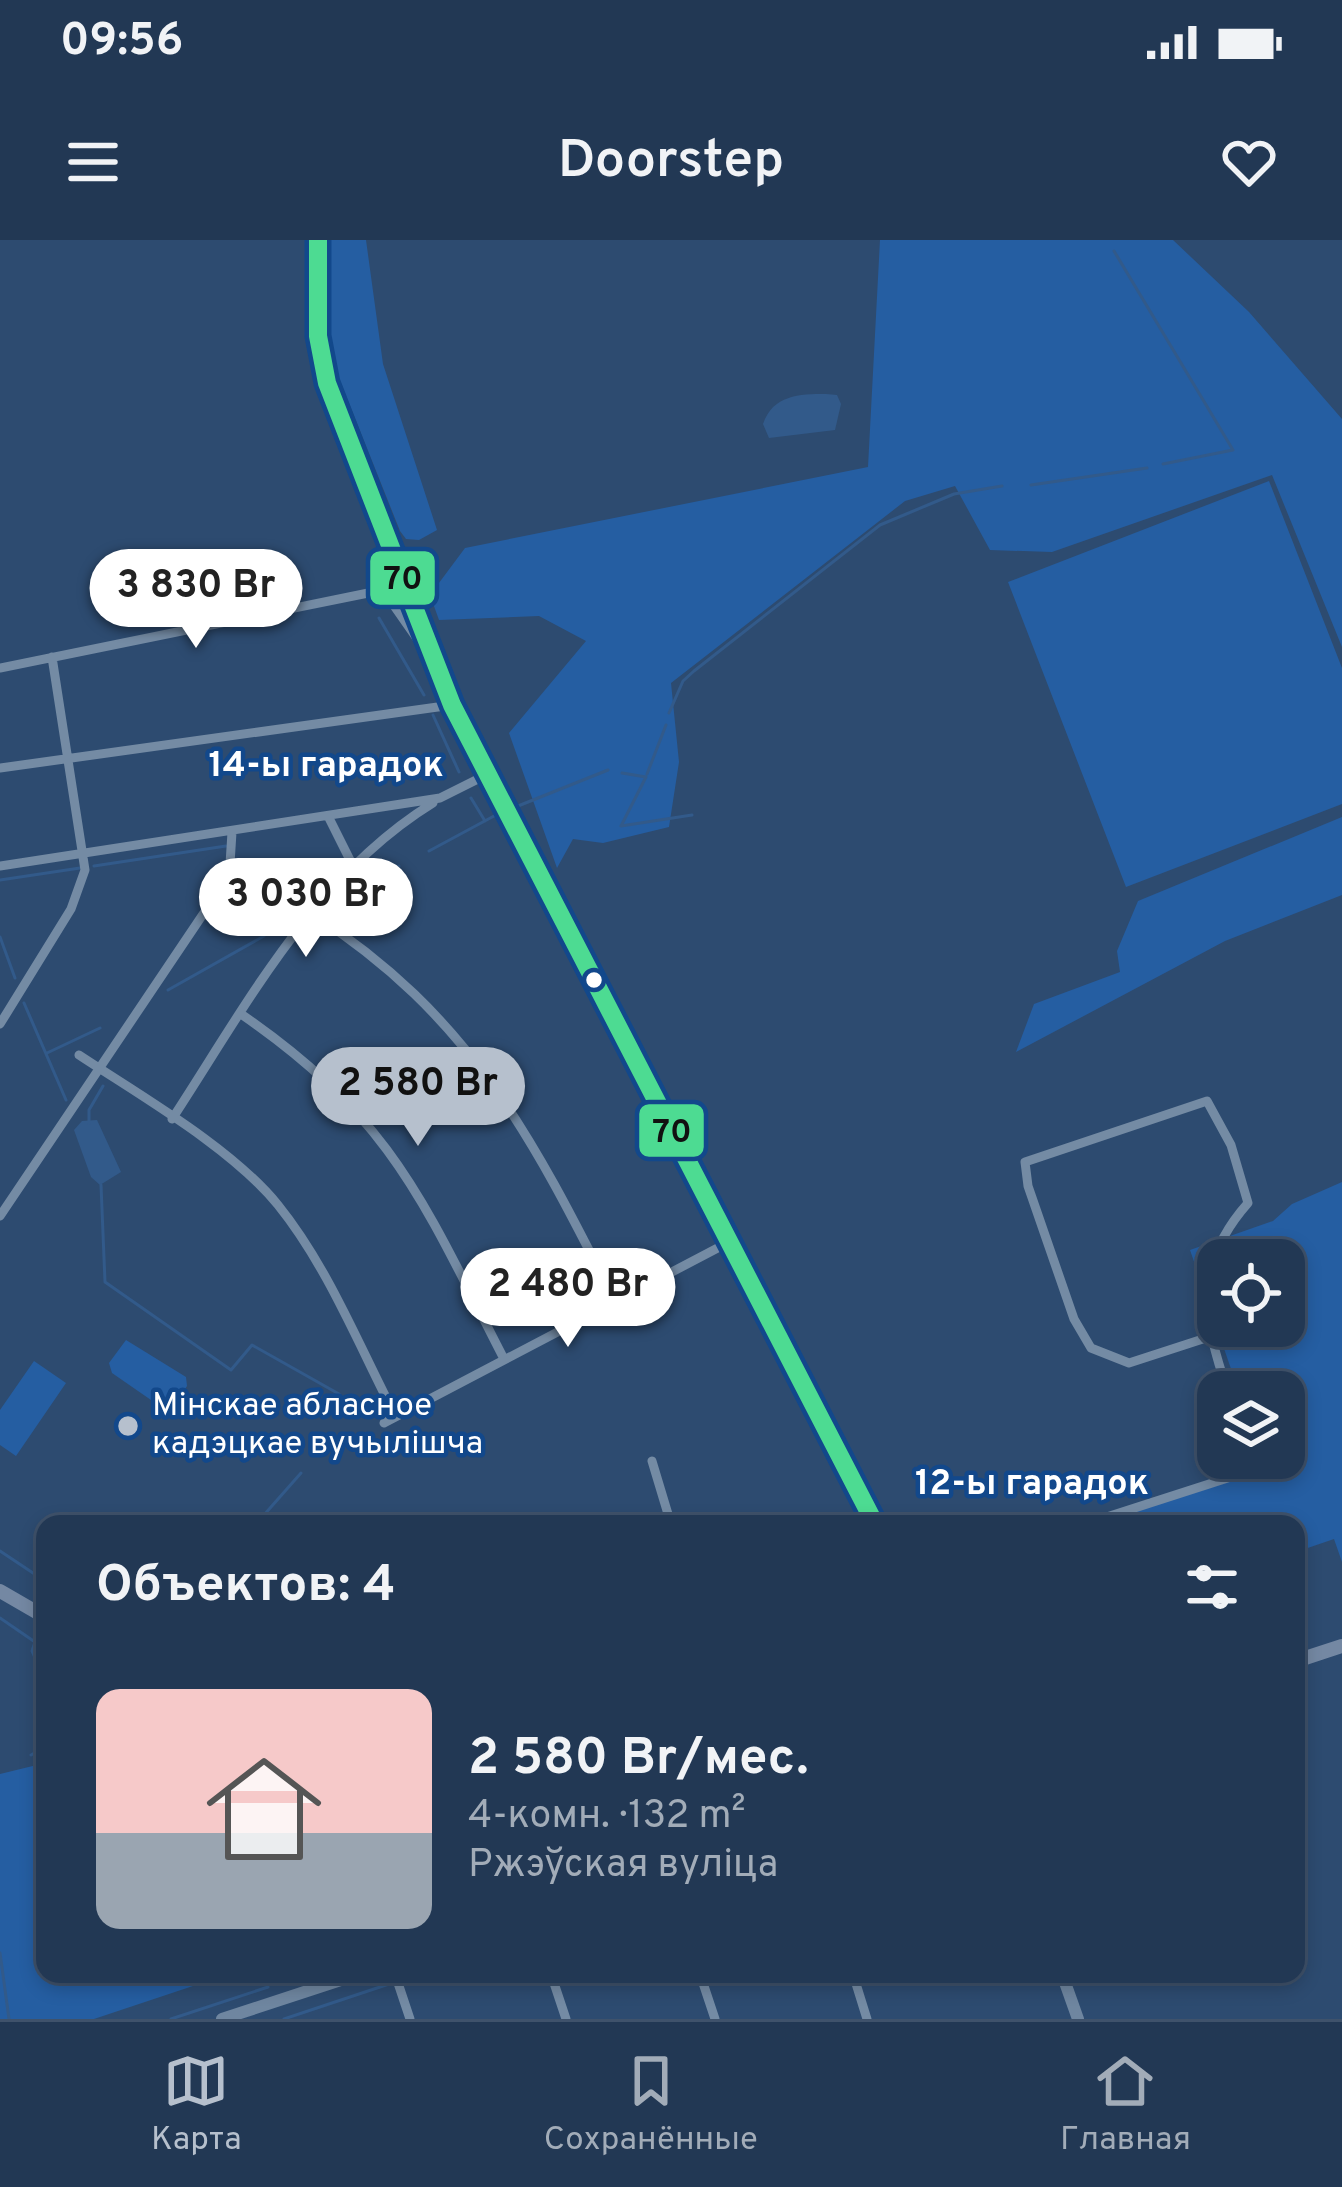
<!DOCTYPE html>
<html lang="ru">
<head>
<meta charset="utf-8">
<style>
  body { margin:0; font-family:Overpass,sans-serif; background:#2e435e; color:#f1f3f6; height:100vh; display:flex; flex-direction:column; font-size:45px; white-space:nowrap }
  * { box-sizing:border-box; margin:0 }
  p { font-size:39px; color:#a2acb8 }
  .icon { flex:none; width:66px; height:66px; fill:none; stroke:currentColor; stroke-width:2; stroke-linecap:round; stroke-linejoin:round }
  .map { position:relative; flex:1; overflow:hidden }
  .panel { position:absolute; left:36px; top:1275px; width:1269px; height:468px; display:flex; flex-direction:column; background:#223854; border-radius:24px; box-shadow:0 6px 18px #0003,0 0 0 3px #3f526b }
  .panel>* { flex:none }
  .fabs { position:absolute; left:1197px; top:999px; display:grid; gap:24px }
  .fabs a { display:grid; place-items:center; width:108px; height:108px; border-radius:24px; background:#223854; box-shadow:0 6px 18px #0003,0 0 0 3px #3f526b; font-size:60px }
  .price { position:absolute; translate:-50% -102px; padding:0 27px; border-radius:42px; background:#fff; color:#222; font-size:39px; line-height:78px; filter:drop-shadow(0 3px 6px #0008) }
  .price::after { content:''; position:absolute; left:50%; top:72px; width:36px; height:27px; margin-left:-18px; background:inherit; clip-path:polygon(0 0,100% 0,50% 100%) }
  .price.selected { background:#b6c0cd; color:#111 }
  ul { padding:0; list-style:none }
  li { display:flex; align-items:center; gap:36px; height:300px; padding:0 60px }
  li+li { border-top:3px solid #3f526b }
  li span { display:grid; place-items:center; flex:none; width:336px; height:240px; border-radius:24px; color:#555 }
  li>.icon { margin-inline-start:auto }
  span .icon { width:144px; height:144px; fill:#fffc; stroke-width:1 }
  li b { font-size:51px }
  h2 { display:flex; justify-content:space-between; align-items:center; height:144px; padding:0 60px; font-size:51px }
  .status { display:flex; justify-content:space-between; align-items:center; height:84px; padding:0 60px; background:#223854; direction:ltr }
  .status svg { height:33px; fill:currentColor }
  header { display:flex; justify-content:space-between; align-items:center; height:156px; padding:0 60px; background:#223854; font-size:54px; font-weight:600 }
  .tabs { display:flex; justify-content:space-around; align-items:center; height:168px; border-top:3px solid #3f526b; background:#223854; font-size:33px; color:#a2acb8 }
  .tabs a { display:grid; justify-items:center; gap:6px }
  .tabs .selected { color:#b6c0cd }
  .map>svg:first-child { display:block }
</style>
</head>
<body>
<div class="status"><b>09:56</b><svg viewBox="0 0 49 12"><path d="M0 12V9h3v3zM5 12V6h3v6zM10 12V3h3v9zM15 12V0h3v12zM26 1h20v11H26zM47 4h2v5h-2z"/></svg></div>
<header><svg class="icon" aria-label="menu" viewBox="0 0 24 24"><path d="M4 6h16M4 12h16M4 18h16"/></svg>Doorstep<svg class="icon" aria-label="heart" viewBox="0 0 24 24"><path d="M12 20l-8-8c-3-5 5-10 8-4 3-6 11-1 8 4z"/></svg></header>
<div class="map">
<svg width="1342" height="1779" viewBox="0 0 1342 1779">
  <rect width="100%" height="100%" fill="#2d4b70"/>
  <!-- green -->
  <path fill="#255ea2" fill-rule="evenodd" d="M327,0H366L383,124L437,290L419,300L406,299L400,291L337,133L330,104Z
    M880,0H1173L1249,72L1342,179V407L1272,235L1052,312L990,310L955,246L905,261L671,443L679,522L669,587L603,603L573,599L557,628L509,493L586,401L539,376L439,380L430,355L465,308L868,227Z
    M1269,241L1342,428V564L1126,647L1008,342Z
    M1342,577V655L1225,701L1016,812L1034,764L1120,732L1117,711L1138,661Z
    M1342,942V1322L1334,1299L1296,1312V1284H1114L1112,1279L1264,1227L1262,1218H1284V1152H1239L1190,1010L1273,981L1292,964ZM1218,1020H1284V1086H1218Z
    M126,1100L186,1137L187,1146L172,1168L164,1169L112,1133L109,1123Z
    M34,1121L66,1143L16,1216L0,1205V1170Z
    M45,1523V1734H229L94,1779H0V1534Z"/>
  <!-- water -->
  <path fill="#325a8a" d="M826,154L837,155L841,164L835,190L769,198L763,184C773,155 799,154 826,154Z
    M97,880L121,932L100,945L91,937L74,890L82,881Z"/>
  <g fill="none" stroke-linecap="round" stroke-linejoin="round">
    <!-- stream -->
    <path stroke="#325a8a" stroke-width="3" d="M1114,11L1233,210L1163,224
      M1031,245L1147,228
      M379,378L424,455
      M669,473L683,441L694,431L880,285L954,254L1002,246
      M433,475L459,532
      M622,533L646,537L621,586L692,575
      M647,534L666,485
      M471,558L485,581
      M513,568L608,530
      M429,611L494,576
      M94,626L226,606
      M392,629L399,626
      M0,640L80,628
      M0,697L15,738
      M168,750L264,696
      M24,763L66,860
      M47,813L100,788
      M89,883V870L103,846
      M101,945L105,1042L231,1130L252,1105L339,1154
      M256,1284L301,1233
      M0,1311L45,1341
      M0,1378L35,1402L32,1411L45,1441
      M31,1515L45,1507
      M0,1713L9,1779
      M400,1740L420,1734
      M171,1779L268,1747
      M284,1779L389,1744"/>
    <!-- minor -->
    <path stroke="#748ba4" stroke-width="9" d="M318,0V96L327,143L452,465L875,1284
      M0,428L383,350L420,403
      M0,528L452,465
      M328,576L352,624
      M0,626L440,558L486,535
      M311,673C471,776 532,897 615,1061
      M241,774C393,879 423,962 504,1119
      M0,784L71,669L85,630L52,417
      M79,815C141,856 232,908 278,965C328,1027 359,1106 395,1175
      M172,879C246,766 314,636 433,563
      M0,976L220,649L230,624L232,592
      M1209,1097L1129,1123L1091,1108L1074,1079L1028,946L1025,922L1207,861L1231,905L1248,963C1192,1026 1203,1079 1228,1152
      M384,1183L731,1001
      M652,1221L671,1284
      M1085,1284L1237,1235L1247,1218
      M395,1734L410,1779
      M551,1734L566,1779
      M700,1734L715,1779
      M853,1734L867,1779"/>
    <!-- secondary -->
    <path stroke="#6f86a0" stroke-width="12" d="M1062,1734L1078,1779
      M222,1779L359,1734"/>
    <!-- primary -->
    <path stroke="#7488a3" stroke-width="14" d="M0,1351L45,1377
      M1296,1421L1342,1406"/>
    <defs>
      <path id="bus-1" d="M318,0V96L327,143L452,465L875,1284"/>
    </defs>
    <!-- bus-1 casing -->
    <use href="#bus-1" stroke="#12488b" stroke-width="27"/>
    <!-- bus-1 -->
    <use href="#bus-1" stroke="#4ddb92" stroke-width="18"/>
  </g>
  <!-- markers -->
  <circle fill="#fff" stroke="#12488b" stroke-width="4.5" cx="594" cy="740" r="10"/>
  <circle fill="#b6c0cd" stroke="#12488b" stroke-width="4.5" cx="128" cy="1186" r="12"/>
  <g text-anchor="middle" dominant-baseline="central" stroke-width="9" stroke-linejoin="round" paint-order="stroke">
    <!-- poi labels -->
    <g font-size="33" fill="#fff" stroke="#12488b" text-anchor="start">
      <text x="152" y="1167">Мінскае абласное<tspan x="152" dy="38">кадэцкае вучылішча</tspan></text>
    </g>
    <!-- neighbourhood labels -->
    <g font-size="36" font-weight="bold" fill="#fff" stroke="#12488b">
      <text x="326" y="527">14-ы гарадок</text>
      <text x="1032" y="1245">12-ы гарадок</text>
    </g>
  </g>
  <g stroke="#12488b" stroke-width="4.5">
    <rect x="368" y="309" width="69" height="58" rx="12" fill="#4ddb92"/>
    <rect x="637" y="862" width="69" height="57" rx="12" fill="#4ddb92"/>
  </g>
  <g font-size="33" text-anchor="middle" font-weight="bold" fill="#111">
    <text x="403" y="349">70</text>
    <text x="672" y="902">70</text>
  </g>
</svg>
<div class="fabs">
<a><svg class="icon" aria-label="locate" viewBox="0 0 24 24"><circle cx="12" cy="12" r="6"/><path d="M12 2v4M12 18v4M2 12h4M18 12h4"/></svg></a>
<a><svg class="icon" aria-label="layers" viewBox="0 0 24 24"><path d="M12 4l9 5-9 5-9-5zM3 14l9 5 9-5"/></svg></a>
</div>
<b class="price" style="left:196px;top:411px">3 830 Br</b>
<b class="price" style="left:306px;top:720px">3 030 Br</b>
<b class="price selected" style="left:418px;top:909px">2 580 Br</b>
<b class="price" style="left:568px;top:1110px">2 480 Br</b>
<section class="panel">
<h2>Объектов: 4<svg class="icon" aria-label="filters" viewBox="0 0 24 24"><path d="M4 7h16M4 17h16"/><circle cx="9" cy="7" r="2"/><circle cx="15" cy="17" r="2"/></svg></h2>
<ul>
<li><span style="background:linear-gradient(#f6c9c9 60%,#9aa5b1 0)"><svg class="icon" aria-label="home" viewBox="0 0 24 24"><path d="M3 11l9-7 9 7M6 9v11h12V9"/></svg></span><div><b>2 580 Br/мес.</b><p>4-комн. · 132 m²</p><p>Ржэўская вуліца</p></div></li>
</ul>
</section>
</div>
<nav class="tabs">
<a class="selected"><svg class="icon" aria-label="map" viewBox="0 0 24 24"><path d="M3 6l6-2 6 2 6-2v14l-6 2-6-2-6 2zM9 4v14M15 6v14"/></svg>Карта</a>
<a><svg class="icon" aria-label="saved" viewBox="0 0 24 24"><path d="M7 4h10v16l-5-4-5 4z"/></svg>Сохранённые</a>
<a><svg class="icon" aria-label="home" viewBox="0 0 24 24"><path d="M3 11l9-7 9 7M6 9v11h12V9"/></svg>Главная</a>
</nav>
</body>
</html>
